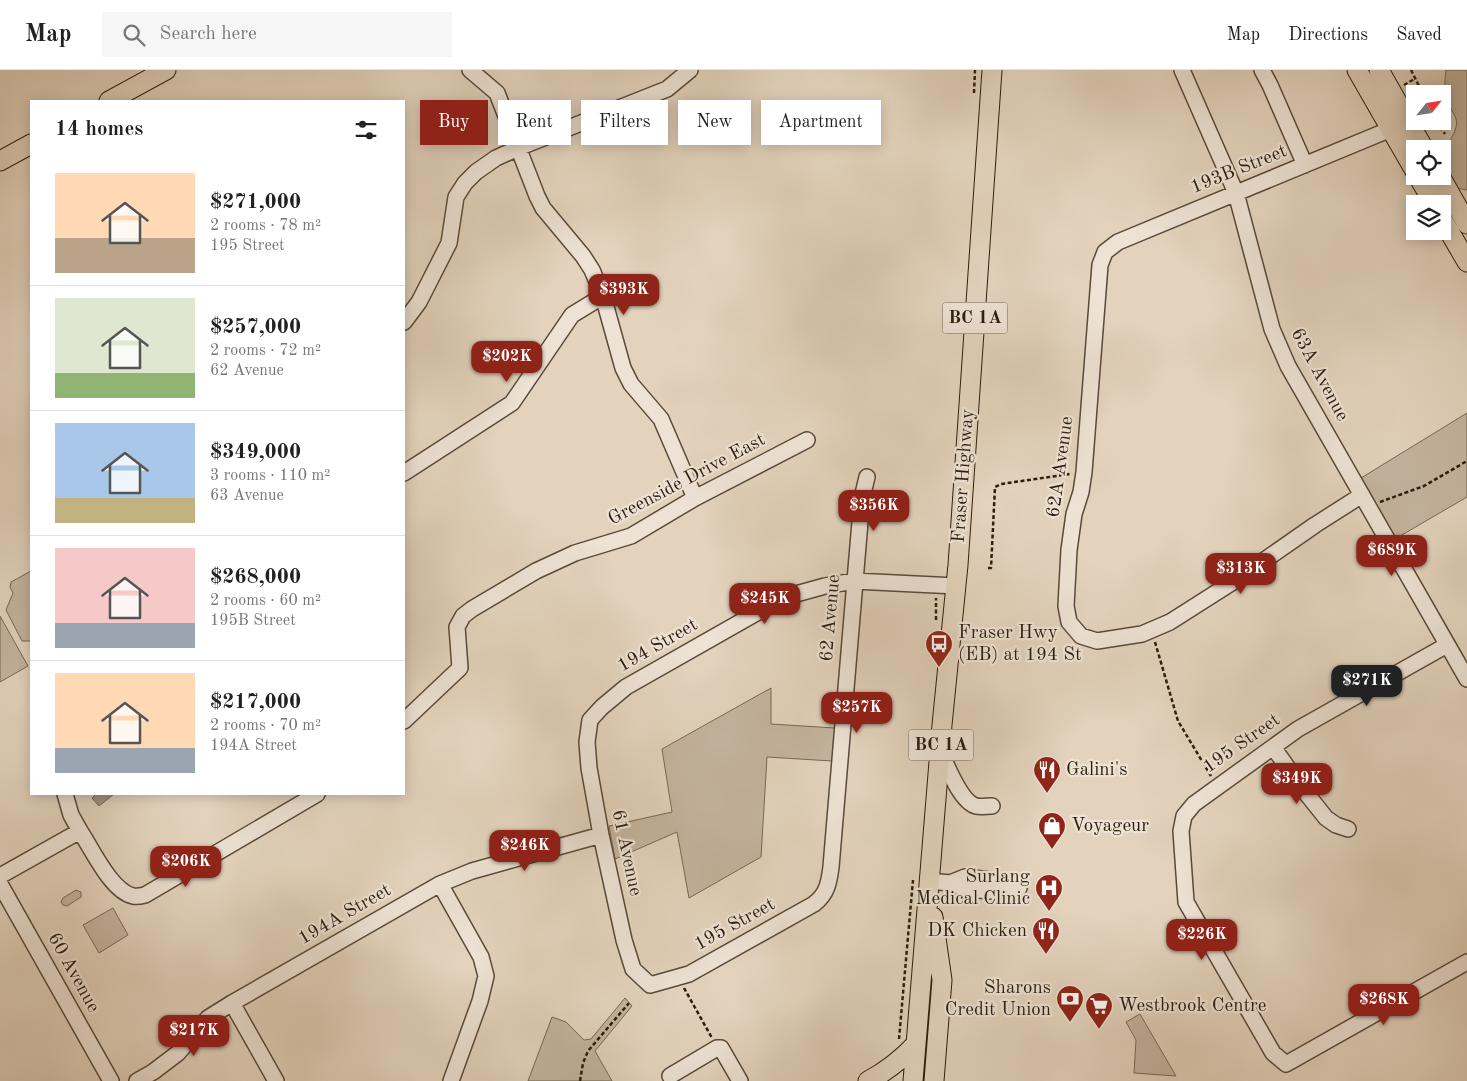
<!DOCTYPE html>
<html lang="en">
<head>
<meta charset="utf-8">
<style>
  body { margin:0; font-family:"Old Standard TT",serif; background:#f6f6f6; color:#202124; height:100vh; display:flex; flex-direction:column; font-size:19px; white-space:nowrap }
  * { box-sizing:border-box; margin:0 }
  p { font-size:16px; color:#757577 }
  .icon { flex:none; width:28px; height:28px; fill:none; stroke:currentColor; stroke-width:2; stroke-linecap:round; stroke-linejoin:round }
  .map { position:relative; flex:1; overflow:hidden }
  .details { position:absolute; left:30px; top:30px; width:375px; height:695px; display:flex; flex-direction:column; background:#fff; border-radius:0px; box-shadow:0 2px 12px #0003 }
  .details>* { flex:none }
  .banner { position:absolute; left:420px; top:30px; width:475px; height:45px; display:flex; gap:10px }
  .needle { width:32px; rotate:60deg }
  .controls { position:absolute; left:1406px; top:15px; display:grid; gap:10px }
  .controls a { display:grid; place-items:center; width:45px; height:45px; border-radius:0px; background:#fff; box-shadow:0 2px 12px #0003; font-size:25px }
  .price { position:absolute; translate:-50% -42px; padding:0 11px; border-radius:10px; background:#8f2418; color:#fff; font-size:16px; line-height:32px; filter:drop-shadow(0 1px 2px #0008) }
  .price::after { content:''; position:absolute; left:50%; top:30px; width:15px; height:11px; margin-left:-8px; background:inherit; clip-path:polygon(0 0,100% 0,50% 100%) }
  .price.current { background:#222; color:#fff }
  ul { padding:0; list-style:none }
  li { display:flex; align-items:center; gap:15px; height:125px; padding:0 25px }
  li+li { border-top:1px solid #e0e0e0 }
  li span { display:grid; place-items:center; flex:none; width:140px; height:100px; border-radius:0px; color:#555 }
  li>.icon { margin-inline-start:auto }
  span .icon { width:60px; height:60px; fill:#fffc; stroke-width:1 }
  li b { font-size:21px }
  h2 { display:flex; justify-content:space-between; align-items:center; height:60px; padding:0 25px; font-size:21px }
  .chip { padding:0 18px; border-radius:0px; background:#fff; box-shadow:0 2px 12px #0003; font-size:18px; line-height:45px }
  .chip.current { background:#8f2418; color:#fff }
  header { display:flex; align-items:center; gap:30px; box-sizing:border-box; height:70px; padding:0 25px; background:#fff; border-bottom:1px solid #e0e0e0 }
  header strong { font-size:24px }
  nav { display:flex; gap:28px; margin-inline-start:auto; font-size:18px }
  .search { width:350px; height:45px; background:#f6f6f6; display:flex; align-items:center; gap:12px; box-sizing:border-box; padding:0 18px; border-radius:0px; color:#757577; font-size:19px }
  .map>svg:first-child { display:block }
</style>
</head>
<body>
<header>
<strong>Map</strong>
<div class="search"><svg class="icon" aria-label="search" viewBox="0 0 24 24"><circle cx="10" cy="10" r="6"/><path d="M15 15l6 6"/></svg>Search here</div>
<nav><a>Map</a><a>Directions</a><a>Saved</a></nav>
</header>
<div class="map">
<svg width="1467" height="1011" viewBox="0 0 1467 1011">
  <rect width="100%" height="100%" fill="#e3d3bd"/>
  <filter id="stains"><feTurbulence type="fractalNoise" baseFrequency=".004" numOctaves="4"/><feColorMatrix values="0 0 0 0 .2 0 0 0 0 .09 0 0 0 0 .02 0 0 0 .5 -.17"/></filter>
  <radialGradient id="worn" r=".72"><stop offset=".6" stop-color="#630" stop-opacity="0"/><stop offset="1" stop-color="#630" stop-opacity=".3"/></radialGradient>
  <!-- green -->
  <path fill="#c4b49f" stroke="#786856" d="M1446,0H1467V120L1456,118L1443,100L1442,79C1448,76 1449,73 1452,67C1463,46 1451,46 1446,27C1444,18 1445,9 1446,0Z
    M1467,343V427L1395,469L1361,408Z
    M31,501V571H22L6,540L13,523L10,517L11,512Z
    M0,546L28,596L0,612Z
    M771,618V654L835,658L832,691L767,687L761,787L689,828L677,762L615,789L609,756L672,742L662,679Z
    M76,820L81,822V827L67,836L63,835L61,832L63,828Z
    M113,838L128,865L99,883L83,855Z
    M625,928L632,936L595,981L612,1011H528L552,947L566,952L584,970L591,969Z
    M1140,944L1176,1006L1134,1003L1136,970L1126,952Z"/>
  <!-- water -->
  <path fill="#a49581" stroke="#746553" d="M96,724H114L99,736L92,728Z"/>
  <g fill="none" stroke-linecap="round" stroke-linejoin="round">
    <defs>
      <path id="minor" d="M470,0L497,23L537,126L543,138L583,186L592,200L603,226L623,298L631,314L661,349L695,428
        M1182,0L1236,123L1272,259L1288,296L1467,609
        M1262,0L1270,15L1305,95
        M404,252L419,232L449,173L456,127L465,113L476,102L496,88L518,78L667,19L690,0
        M404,403L512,333L572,245L603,226
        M867,407L862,428L831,797C829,813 827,824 814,834L689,904L650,915L633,899L624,870L601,765L589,698L587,672L590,650L602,637L626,617L772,534L796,524L825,516L854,511L956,516
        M1362,425L1315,455L1236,510L1170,552L1142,564L1097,571L1081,566L1069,552L1066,536L1069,480L1074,444L1081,422L1084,402L1100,195L1105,182L1118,172L1391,59
        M1447,575L1298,659L1194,734L1184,746L1181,761L1186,832L1273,983L1286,994L1467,892
        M404,651L460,598L457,557L463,546L472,539L536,501L575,483L631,466L695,428L807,370
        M1273,677L1302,718L1326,748L1336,755L1348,759
        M940,681C947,695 960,732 976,736C980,737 987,736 992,736
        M80,761C92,779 111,821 133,826C137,827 141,826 145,825L317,724
        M0,806L80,761L71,745L65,724
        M929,811L950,813L965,819L1005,822L1019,818L1006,812L965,807L950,813
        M0,814L111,1011
        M440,814L481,887L486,906L480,931L451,1011
        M232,933L276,1011
        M670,1006L717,978H721L740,1011
        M137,1011L153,1002L178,983L208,948L232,933L440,814L472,801L601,765"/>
      <path id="major" d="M1357,0L1415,101
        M1379,0L1424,79
        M109,31L166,0
        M0,91L31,74
        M1418,106L1434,134
        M1440,106L1467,154
        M1442,149L1467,192
        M933,847L942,910L934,1011
        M868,1011C887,1001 901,990 916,974
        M913,1011L942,655L958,495L992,0"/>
    </defs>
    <!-- minor casing -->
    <use href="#minor" stroke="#594a39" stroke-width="18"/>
    <!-- major casing -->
    <use href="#major" stroke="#2b1d0d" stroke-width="21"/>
    <!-- path -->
    <path stroke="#2b1d0d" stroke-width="2.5" stroke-dasharray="4 2.5" stroke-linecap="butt" d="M1411,0L1423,24
      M1404,15L1416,8
      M974,23L975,0
      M1437,51L1445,64
      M1442,83L1448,93
      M1380,432L1424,416L1467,391
      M988,498H991L995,417L1001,414L1070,404
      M936,550V528
      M1155,572L1178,651L1211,706
      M684,918L712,968
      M899,969L913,810
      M580,1011L583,993L588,981L629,933"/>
    <!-- minor -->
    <use href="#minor" stroke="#ede2d4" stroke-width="15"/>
    <!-- major -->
    <use href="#major" stroke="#e3d3bd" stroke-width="19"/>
  </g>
  <!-- icons -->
  <defs>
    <symbol id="bus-pin" viewBox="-11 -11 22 30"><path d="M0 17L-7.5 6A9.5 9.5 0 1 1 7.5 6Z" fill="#8f2418" stroke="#ede2d4"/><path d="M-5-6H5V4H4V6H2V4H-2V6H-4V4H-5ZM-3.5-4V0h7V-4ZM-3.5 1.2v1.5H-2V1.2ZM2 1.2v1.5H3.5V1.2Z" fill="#fff"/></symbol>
    <symbol id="restaurant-pin" viewBox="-11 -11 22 30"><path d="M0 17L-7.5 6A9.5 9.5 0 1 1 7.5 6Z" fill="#8f2418" stroke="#ede2d4"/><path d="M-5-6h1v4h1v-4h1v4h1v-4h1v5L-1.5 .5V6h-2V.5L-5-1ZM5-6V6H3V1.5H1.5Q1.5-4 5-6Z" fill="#fff"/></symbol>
    <symbol id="shop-pin" viewBox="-11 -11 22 30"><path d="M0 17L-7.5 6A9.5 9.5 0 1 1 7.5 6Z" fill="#8f2418" stroke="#ede2d4"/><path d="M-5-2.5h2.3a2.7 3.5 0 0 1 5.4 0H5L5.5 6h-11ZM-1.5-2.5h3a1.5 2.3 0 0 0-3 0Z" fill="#fff"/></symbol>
    <symbol id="hospital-pin" viewBox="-11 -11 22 30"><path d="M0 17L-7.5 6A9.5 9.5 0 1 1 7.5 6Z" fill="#8f2418" stroke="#ede2d4"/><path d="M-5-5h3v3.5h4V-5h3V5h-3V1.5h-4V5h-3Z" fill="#fff"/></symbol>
    <symbol id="bank-pin" viewBox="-11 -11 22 30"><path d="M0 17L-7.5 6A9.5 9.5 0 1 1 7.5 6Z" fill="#8f2418" stroke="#ede2d4"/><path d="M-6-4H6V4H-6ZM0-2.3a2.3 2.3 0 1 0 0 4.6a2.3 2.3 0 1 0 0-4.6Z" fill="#fff"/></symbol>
    <symbol id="supermarket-pin" viewBox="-11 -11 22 30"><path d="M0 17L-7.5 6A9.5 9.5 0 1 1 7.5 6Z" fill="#8f2418" stroke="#ede2d4"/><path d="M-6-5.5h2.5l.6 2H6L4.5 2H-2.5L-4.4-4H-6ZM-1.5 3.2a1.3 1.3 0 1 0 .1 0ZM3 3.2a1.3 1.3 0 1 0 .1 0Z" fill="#fff"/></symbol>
  </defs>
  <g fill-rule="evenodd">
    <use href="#bus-pin" x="923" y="558" width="32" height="43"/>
    <use href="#restaurant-pin" x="1031" y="684" width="32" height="43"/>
    <use href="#shop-pin" x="1036" y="740" width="32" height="43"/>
    <use href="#hospital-pin" x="1033" y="802" width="32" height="43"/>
    <use href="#restaurant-pin" x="1030" y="845" width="32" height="43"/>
    <use href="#bank-pin" x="1054" y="913" width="32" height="43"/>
    <use href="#supermarket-pin" x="1083" y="920" width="32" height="43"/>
  </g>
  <g text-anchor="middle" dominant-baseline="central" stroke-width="4.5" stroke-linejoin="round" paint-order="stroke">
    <!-- shield labels -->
    <g fill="#ede2d4" stroke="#655849" stroke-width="1">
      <rect x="942.5" y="232.5" width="65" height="31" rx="4"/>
      <rect x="908.5" y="659.5" width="65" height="31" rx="4"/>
    </g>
    <g font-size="18" font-weight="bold" fill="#2b1d0d">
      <text x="975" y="248">BC 1A</text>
      <text x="941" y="675">BC 1A</text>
    </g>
    <!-- street labels -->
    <g font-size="19" fill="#2b1d0d" stroke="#ede2d4">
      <text transform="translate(1239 100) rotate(-22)">193B Street</text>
      <text transform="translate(1319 305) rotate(62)">63A Avenue</text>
      <text transform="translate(1061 397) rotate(-82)">62A Avenue</text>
      <text transform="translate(964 406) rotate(-86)">Fraser Highway</text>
      <text transform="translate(687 410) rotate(-28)">Greenside Drive East</text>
      <text transform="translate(831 548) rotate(-85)">62 Avenue</text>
      <text transform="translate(658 576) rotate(-30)">194 Street</text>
      <text transform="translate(1242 674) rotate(-35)">195 Street</text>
      <text transform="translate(626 783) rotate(78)">61 Avenue</text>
      <text transform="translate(345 845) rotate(-30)">194A Street</text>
      <text transform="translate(735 855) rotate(-29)">195 Street</text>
      <text transform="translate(73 903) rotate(61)">60 Avenue</text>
    </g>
    <!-- poi labels -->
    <g font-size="19" fill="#2b1d0d" stroke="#ede2d4" text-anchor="start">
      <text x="958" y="563">Fraser Hwy<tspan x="958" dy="22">(EB) at 194 St</tspan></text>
      <text x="1066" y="700">Galini's</text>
      <text x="1071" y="756">Voyageur</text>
      <text x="1030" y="807" text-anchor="end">Surlang<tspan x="1030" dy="22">Medical Clinic</tspan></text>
      <text x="1027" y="861" text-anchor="end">DK Chicken</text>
      <text x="1051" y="918" text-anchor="end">Sharons<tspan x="1051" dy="22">Credit Union</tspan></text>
      <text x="1118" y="936">Westbrook Centre</text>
    </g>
  </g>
  <rect width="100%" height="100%" filter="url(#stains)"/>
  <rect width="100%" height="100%" fill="url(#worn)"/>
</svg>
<div class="controls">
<a><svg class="needle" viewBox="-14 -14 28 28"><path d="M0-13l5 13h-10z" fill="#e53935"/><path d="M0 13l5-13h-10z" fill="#757577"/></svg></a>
<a><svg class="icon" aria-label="locate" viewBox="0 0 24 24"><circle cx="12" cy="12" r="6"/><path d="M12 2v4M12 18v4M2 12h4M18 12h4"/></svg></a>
<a><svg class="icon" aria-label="layers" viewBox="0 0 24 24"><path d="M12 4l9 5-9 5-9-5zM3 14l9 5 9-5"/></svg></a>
</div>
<b class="price" style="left:624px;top:246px">$393K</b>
<b class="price" style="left:507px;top:313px">$202K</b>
<b class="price" style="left:874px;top:462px">$356K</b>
<b class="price" style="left:1392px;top:507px">$689K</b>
<b class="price" style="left:1241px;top:525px">$313K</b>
<b class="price" style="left:765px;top:555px">$245K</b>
<b class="price current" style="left:1367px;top:637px">$271K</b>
<b class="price" style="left:857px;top:664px">$257K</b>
<b class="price" style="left:1297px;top:735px">$349K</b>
<b class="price" style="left:525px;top:802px">$246K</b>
<b class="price" style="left:186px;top:818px">$206K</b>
<b class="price" style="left:1202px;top:891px">$226K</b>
<b class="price" style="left:1384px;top:956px">$268K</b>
<b class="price" style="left:194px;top:987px">$217K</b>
<div class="banner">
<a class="chip current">Buy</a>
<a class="chip">Rent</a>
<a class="chip">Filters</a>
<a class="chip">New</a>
<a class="chip">Apartment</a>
</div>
<section class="details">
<h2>14 homes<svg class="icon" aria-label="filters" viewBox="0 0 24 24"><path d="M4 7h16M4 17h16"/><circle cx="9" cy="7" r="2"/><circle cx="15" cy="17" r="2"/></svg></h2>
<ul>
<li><span style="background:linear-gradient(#ffd9b3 65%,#b9a48a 0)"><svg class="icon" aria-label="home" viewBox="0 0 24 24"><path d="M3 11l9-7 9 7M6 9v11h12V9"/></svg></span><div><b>$271,000</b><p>2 rooms · 78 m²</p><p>195 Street</p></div></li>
<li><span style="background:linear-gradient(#dfe7d0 75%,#8fb573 0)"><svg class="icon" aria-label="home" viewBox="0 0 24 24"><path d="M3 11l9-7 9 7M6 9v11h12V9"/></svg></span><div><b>$257,000</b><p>2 rooms · 72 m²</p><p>62 Avenue</p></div></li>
<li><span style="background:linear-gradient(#a9c7e8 75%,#c2b280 0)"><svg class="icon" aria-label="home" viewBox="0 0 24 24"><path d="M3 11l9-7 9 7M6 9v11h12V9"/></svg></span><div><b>$349,000</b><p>3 rooms · 110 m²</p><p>63 Avenue</p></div></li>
<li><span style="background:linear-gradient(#f6c9c9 75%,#9aa5b1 0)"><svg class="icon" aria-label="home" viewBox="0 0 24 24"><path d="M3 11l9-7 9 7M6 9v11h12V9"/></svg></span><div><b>$268,000</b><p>2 rooms · 60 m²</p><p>195B Street</p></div></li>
<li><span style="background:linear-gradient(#ffd9b3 75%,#9aa5b1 0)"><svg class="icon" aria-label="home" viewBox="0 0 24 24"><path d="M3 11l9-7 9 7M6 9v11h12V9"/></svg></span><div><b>$217,000</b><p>2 rooms · 70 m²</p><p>194A Street</p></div></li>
</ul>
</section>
</div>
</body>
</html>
